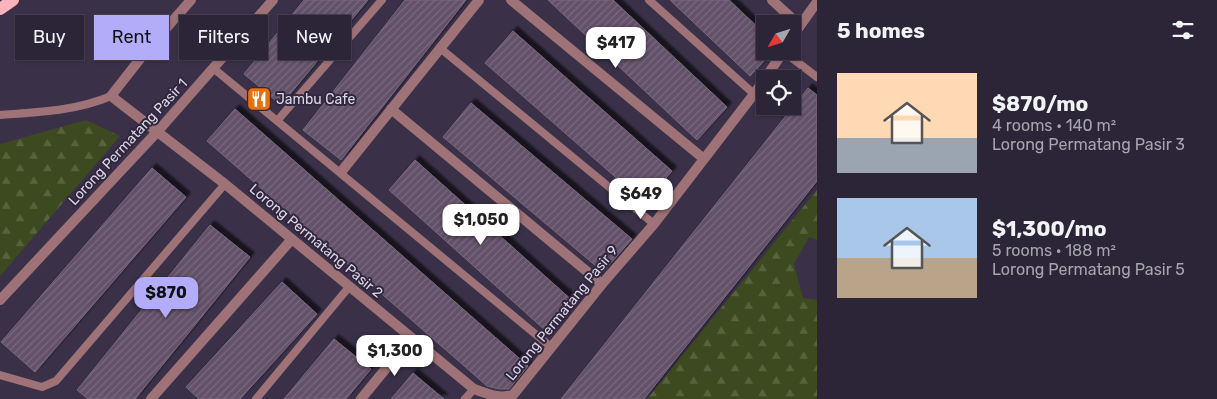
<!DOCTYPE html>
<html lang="en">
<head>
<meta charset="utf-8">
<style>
  body { margin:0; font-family:Rubik,sans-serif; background:#383142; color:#f1f3f6; height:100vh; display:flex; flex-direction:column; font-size:19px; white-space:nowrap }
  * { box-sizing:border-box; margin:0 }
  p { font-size:16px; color:#a6a5ad }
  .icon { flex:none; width:28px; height:28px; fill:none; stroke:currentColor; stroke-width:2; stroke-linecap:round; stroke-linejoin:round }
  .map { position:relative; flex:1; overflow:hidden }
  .side { display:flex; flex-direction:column; background:#2c2537; width:400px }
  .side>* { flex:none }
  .hud { position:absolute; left:15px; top:15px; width:475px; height:45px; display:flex; gap:10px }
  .needle { width:32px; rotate:231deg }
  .tools { position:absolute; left:756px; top:15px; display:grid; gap:10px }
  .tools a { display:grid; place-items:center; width:45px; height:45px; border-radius:0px; background:#2c2537; box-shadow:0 1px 4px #0004,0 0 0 1px #484252; font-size:25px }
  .price { position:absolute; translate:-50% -42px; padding:0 11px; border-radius:10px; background:#fff; color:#222; font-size:16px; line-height:32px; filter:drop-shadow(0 1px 2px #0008) }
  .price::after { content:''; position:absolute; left:50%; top:30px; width:15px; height:11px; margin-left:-8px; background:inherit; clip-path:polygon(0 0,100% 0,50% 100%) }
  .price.active { background:#b3acf9; color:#111 }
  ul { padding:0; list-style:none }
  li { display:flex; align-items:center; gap:15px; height:125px; padding:0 20px }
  li span { display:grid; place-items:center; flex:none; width:140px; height:100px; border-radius:0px; color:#555 }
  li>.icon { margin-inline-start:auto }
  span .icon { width:60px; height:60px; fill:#fffc; stroke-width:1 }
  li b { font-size:21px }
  h2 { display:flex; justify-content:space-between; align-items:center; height:60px; padding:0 20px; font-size:21px }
  .chip { padding:0 18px; border-radius:0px; background:#2c2537; box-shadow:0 1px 4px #0004,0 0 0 1px #484252; font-size:18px; line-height:45px }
  .chip.active { background:#b3acf9; color:#111 }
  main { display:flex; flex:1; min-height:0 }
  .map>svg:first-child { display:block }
</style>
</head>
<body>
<main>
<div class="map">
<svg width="817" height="399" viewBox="0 0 817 399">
  <defs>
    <pattern id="forest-firs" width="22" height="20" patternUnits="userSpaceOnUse" patternTransform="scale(1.25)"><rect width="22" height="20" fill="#3d491e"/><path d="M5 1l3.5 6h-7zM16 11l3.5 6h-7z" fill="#58623f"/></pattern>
    <pattern id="building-hatch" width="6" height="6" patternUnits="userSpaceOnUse" patternTransform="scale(1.25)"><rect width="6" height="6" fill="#635169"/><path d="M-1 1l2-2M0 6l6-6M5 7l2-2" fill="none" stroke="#79697e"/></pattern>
    <filter id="shadow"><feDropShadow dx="4.5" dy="-4.5" stdDeviation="1" flood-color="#0009"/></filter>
  </defs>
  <rect width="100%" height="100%" fill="#3a3149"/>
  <!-- forest -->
  <path fill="url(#forest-firs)" d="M86,120L120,136L0,276V144Z
    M817,190V240L809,237L794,264L803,298L817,300V399H647Z"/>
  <!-- building -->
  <path fill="url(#building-hatch)" stroke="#79667f" filter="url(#shadow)" d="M304,0H368L281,105L244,74Z
    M405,0H466L341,160L303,130Z
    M548,0H613L727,107L697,140Z
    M670,0H729L765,34V60L750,76Z
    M513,31L672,171L645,203L485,63Z
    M808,88L817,95V181L644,399H561Z
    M471,103L632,239L603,272L443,137Z
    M235,109L528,366L509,389H499L487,386L207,141Z
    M415,160L574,302L547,332L389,190Z
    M152,168L186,197L35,372L1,342Z
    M210,225L250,257L135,399H88L77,390Z
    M282,282L317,314L240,399H199L186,387Z
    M334,339L371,369L346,399H284Z
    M413,373L444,399H391Z"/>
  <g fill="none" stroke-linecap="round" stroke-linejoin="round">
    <!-- lane -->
    <path stroke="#9f7277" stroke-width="8" d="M649,0L754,94
      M440,48L654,224
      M784,52L817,77
      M213,68L551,347
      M0,115C38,112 76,111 111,96
      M277,121L382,0
      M0,375L42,387L56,381L225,184
      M256,399L349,287
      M465,399L474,389"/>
    <!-- street -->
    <path stroke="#9f7277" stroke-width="10" d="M191,0L147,50L111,96L225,184L474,389C488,394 499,399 513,395L602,284L654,224L754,94L784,51
      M511,0L704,159
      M772,0L799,25
      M792,37L817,2
      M391,109L602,284
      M341,172L479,0
      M0,300L158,131L273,0
      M151,399L292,239
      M361,399L411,338"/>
    <!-- primary -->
    <path stroke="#fcb3bb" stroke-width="12" d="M0,9L13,0"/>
  </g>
  <!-- icons -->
  <defs>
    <symbol id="restaurant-square" viewBox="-11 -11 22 22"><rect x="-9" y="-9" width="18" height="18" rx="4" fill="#e8710a" stroke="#30273e"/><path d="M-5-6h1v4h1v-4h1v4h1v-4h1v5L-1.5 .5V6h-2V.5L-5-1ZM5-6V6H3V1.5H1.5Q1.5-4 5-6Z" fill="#fff"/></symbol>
  </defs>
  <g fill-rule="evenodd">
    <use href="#restaurant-square" x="245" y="85" width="28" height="28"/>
  </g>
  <g text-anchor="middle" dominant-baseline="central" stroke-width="4" stroke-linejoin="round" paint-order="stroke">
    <!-- poi labels -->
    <g font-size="14" fill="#dcd7e6" stroke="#30273e" text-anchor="start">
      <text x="276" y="99">Jambu Cafe</text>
    </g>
    <!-- street labels -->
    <g font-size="14" fill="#dcd7e6" stroke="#30273e">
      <text transform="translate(128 142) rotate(-47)">Lorong Permatang Pasir 1</text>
      <text transform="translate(316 241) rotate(40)">Lorong Permatang Pasir 2</text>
      <text transform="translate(562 313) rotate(-51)">Lorong Permatang Pasir 9</text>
    </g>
  </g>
</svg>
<div class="tools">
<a><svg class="needle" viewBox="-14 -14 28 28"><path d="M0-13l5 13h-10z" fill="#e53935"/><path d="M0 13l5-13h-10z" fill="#a6a5ad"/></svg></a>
<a><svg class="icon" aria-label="locate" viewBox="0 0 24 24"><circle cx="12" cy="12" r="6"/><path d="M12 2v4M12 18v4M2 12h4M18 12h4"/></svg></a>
</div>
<b class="price" style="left:616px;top:69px">$417</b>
<b class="price" style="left:641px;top:220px">$649</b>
<b class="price" style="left:481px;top:246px">$1,050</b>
<b class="price active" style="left:166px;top:319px">$870</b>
<b class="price" style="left:395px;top:377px">$1,300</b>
<div class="hud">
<a class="chip">Buy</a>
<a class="chip active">Rent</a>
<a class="chip">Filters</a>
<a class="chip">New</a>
</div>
</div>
<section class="side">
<h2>5 homes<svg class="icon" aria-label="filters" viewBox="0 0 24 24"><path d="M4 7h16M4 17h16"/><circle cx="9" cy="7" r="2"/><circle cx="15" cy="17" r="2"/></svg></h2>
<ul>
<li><span style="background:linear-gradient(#ffd9b3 65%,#9aa5b1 0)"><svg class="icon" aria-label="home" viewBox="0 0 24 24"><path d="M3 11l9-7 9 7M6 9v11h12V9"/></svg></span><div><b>$870/mo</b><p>4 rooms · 140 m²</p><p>Lorong Permatang Pasir 3</p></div></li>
<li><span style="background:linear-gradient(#a9c7e8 60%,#b9a48a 0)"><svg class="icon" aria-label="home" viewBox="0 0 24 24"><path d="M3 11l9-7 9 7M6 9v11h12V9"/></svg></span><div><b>$1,300/mo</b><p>5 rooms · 188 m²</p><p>Lorong Permatang Pasir 5</p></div></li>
</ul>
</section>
</main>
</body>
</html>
